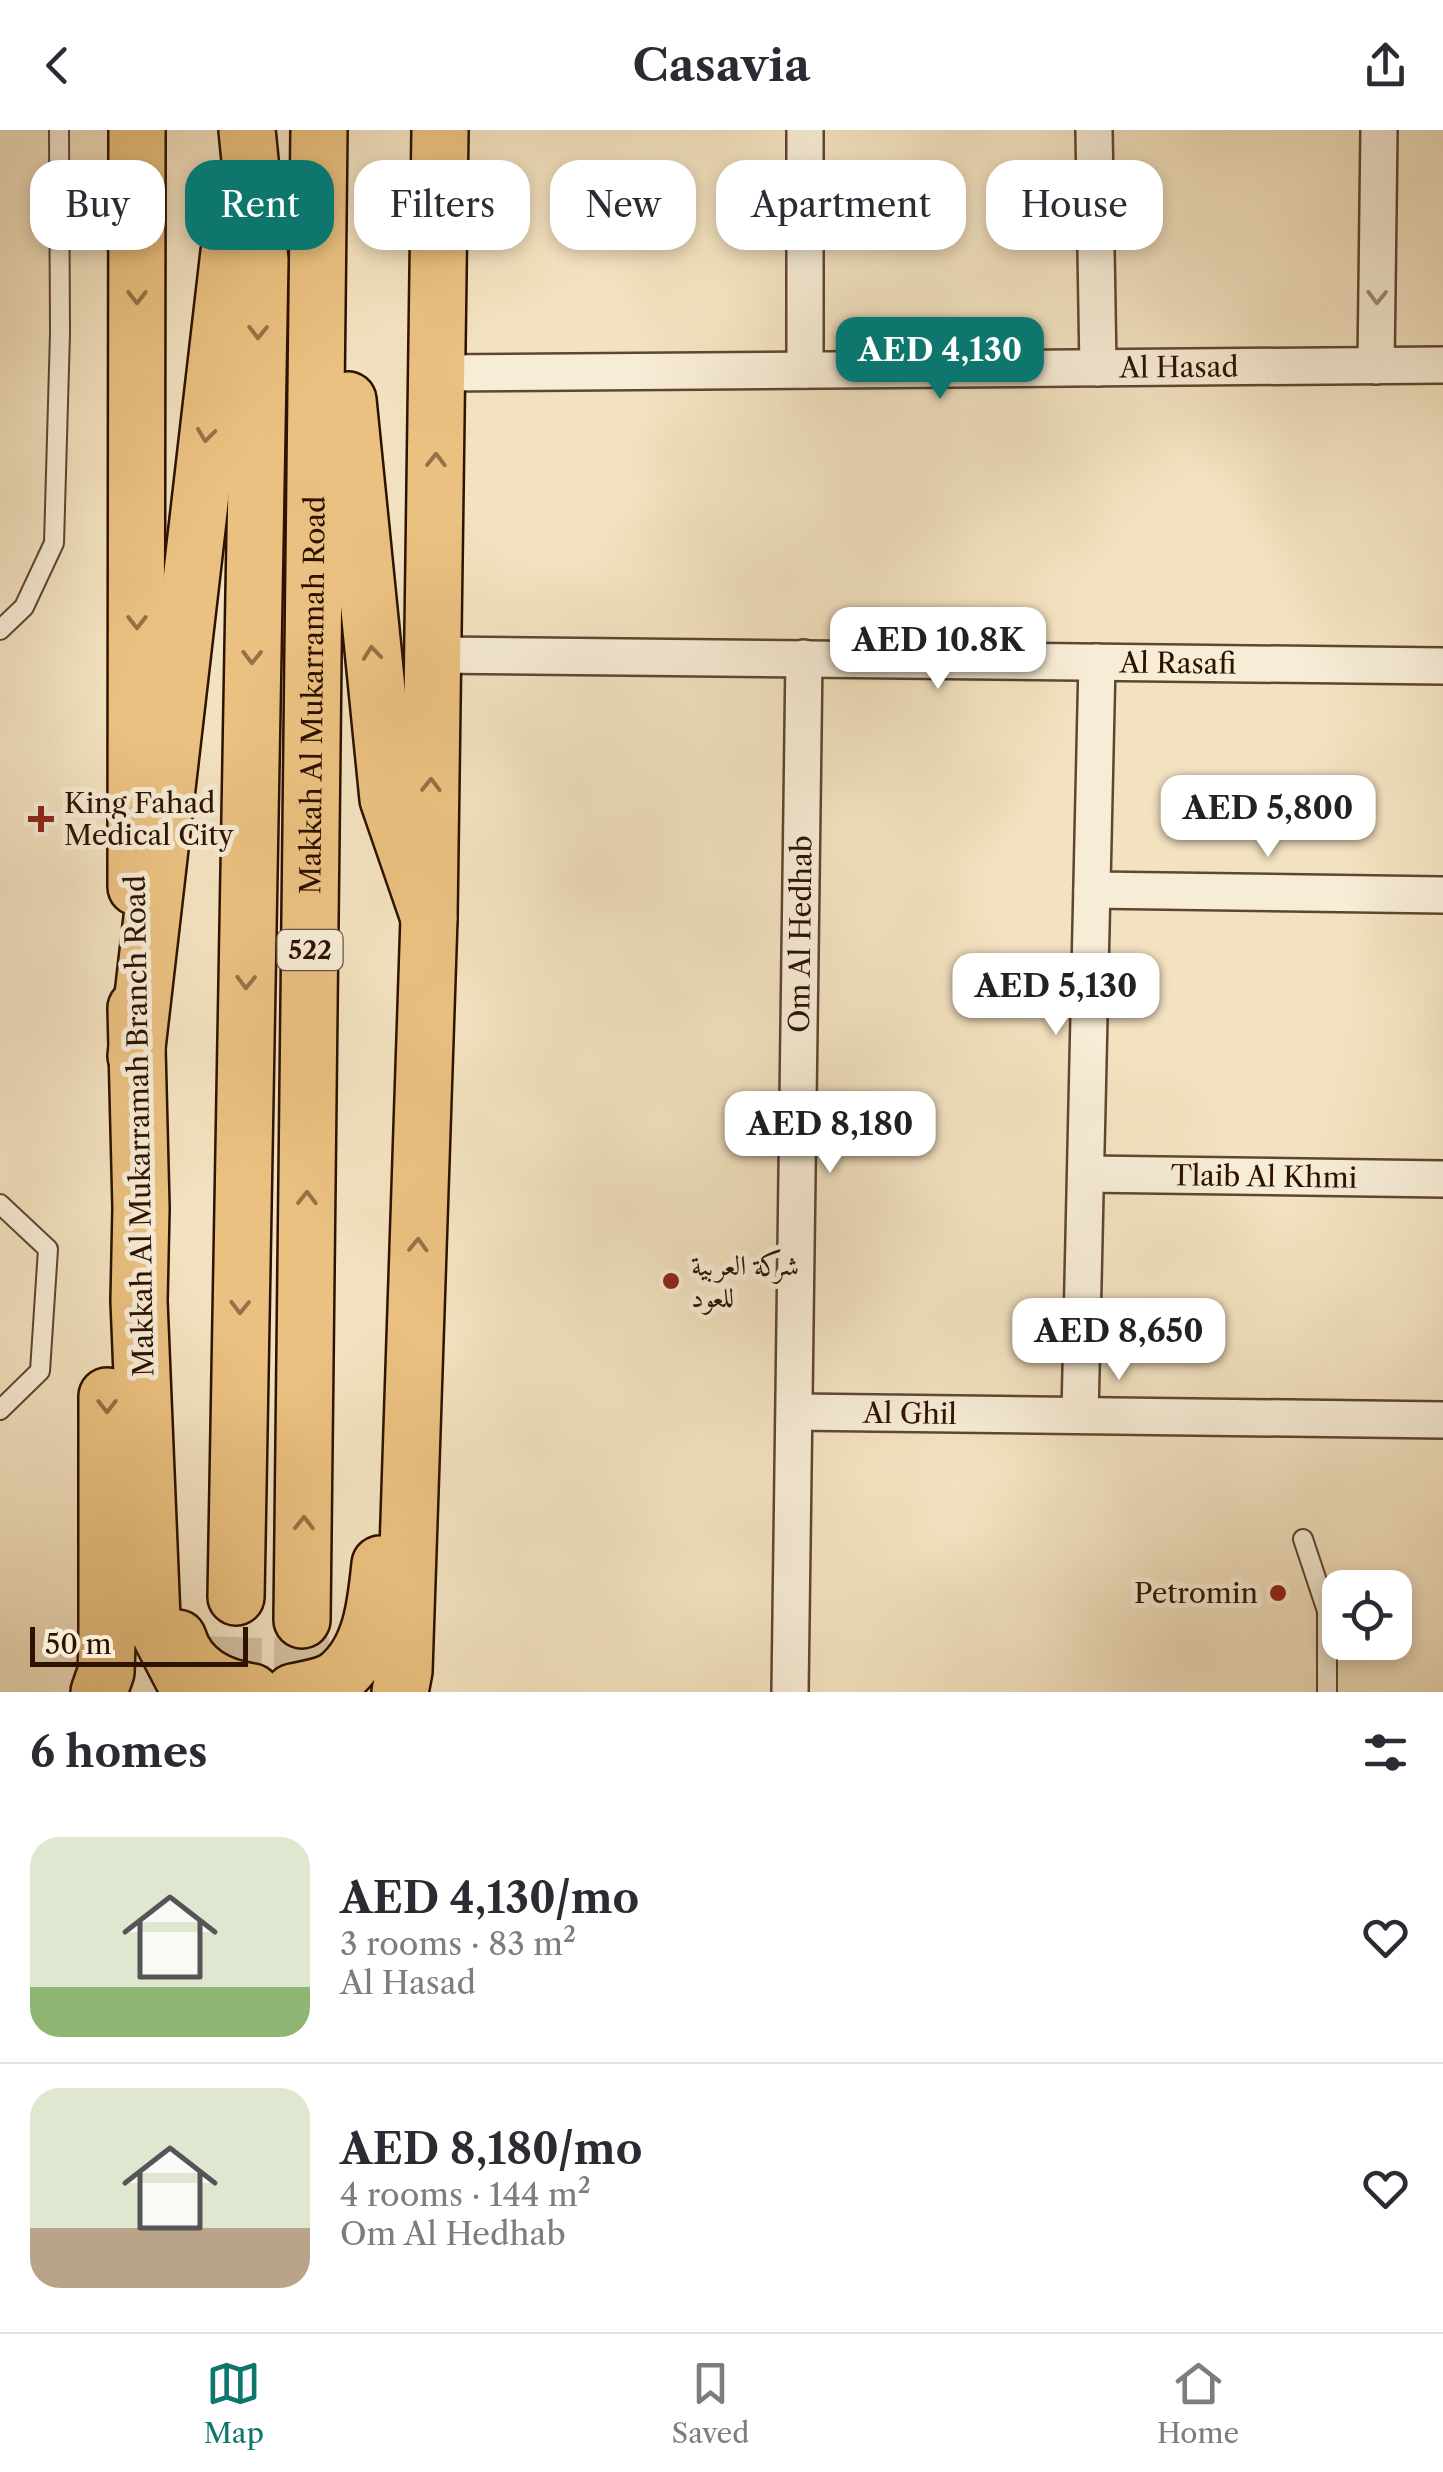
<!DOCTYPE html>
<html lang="en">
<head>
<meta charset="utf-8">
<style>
  body { margin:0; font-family:"Libre Caslon Text",Amiri,serif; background:#f2f2f3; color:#2b2b33; height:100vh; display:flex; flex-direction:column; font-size:38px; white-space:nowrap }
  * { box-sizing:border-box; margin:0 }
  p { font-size:32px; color:#7c7c81 }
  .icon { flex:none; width:55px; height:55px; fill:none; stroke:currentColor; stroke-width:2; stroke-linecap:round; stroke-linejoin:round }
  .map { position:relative; height:1562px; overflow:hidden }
  .side { display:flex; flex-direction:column; background:#fff; flex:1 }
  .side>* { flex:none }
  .banner { position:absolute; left:30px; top:30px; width:1385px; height:90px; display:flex; gap:20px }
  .tools { position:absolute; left:1322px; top:1440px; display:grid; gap:20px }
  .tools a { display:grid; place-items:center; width:90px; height:90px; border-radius:20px; background:#fff; box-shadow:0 5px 15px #0003; font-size:50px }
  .scale { position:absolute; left:30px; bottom:25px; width:218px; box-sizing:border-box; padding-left:10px; border:5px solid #2e1200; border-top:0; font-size:28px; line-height:35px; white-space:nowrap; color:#2e1200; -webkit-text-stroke:8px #f7ecd6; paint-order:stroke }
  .price { position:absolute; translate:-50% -85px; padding:0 22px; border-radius:20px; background:#fff; color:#222; font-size:32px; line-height:65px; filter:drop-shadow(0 2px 5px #0008) }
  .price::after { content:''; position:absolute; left:50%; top:60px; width:30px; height:22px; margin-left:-15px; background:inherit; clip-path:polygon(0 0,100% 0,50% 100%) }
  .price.on { background:#0f766e; color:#fff }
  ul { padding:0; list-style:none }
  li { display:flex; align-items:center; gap:30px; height:250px; padding:0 30px }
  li+li { border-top:2px solid #e1e1e2 }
  li span { display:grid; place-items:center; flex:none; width:280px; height:200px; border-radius:30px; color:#555 }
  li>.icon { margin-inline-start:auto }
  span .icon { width:120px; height:120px; fill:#fffc; stroke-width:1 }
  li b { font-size:42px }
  h2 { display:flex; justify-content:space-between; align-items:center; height:120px; padding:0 30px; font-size:42px }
  .chip { padding:0 35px; border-radius:30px; background:#fff; box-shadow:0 5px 15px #0003; font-size:35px; line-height:90px }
  .chip.on { background:#0f766e; color:#fff }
  header { display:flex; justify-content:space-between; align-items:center; height:130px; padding:0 30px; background:#fff; font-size:45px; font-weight:700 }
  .tabs { display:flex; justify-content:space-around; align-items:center; height:140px; border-top:2px solid #e1e1e2; background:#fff; font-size:28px; color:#7c7c81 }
  .tabs a { display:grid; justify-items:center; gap:5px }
  .tabs .on { color:#0f766e }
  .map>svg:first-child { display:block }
</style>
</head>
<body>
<header><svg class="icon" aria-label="back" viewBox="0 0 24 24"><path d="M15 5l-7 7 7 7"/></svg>Casavia<svg class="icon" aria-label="share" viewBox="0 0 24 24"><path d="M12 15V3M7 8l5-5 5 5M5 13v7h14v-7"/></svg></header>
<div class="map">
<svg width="1443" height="1562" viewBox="0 0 1443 1562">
  <rect width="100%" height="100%" fill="#f3e2c0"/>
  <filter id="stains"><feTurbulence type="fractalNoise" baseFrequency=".002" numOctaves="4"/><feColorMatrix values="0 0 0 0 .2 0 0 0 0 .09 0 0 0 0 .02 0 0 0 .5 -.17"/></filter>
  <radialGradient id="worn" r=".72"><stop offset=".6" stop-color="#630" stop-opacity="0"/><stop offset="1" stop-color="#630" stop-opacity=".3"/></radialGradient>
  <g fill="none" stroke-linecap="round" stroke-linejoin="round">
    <!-- highway-tunnel -->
    <path stroke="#d5c3a3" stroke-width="55" stroke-dasharray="55 28" stroke-linecap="butt" d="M233,1562L236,1467
      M301,1562L302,1490"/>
    <defs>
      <path id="lane" d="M0,500L24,477L54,413L60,203L59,0
        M0,1074L48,1119L40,1241L0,1280
        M1303,1409L1327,1481V1562"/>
      <g id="street">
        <path d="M1094,0L1098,238"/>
        <path d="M1376,236L1379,0"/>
        <path d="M805,240V0"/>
        <path id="s1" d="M437,243L1443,235"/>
        <path id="s2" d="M433,525L1443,536"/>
        <path d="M1092,760L1443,765"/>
        <path id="s3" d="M1086,1044L1443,1049"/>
        <path id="s4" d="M795,1282L1443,1290"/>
        <path d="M1080,1285L1097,532"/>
        <path id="s5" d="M790,1562L804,528"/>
      </g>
      <path id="primary" d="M136,757L137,0
        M136,878L141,1078L139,1171L152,1489L190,1562
        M178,1508C188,1541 219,1557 252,1562
        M99,1562L106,1542L107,1513V1266
        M293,1562C307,1559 328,1556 339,1547C372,1520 376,1473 380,1434
        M400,1562L404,1541L429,788L440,0"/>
      <g id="highway">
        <path d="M348,270L388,669L429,788"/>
        <path d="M136,926L229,122"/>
        <path d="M236,1467L260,130L247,0"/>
        <path id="s6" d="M302,1490L319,0"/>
      </g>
    </defs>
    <!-- lane casing -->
    <use href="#lane" stroke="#5f4630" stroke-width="22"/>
    <!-- street casing -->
    <use href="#street" stroke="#5f4630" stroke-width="40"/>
    <!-- primary casing -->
    <use href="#primary" stroke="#2e1200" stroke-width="60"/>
    <!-- highway casing -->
    <use href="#highway" stroke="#2e1200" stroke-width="60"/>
    <!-- lane -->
    <use href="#lane" stroke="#f7ecd6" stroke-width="18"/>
    <!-- street -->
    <use href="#street" stroke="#f7ecd6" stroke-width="35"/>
    <!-- primary -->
    <use href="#primary" stroke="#eac180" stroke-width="55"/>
    <!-- highway -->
    <use href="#highway" stroke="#eac180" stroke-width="55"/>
  </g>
  <!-- one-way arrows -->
  <defs><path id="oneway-chevron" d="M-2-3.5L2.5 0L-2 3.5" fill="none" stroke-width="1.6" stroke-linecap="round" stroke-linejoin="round" transform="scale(2.5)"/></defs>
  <g stroke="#957246">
    <use href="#oneway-chevron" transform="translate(137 167) rotate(90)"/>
    <use href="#oneway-chevron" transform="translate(258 202) rotate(91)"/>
    <use href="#oneway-chevron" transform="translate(206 305) rotate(97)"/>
    <use href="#oneway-chevron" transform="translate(436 330) rotate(-89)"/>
    <use href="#oneway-chevron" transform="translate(137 492) rotate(90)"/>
    <use href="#oneway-chevron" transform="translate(372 523) rotate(-96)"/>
    <use href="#oneway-chevron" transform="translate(252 527) rotate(91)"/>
    <use href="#oneway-chevron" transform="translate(431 655) rotate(-89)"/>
    <use href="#oneway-chevron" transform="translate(246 852) rotate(91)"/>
    <use href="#oneway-chevron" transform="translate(307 1068) rotate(-89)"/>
    <use href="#oneway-chevron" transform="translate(418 1115) rotate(-88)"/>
    <use href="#oneway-chevron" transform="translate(240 1177) rotate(91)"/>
    <use href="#oneway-chevron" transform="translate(107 1276) rotate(90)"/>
    <use href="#oneway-chevron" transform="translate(304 1393) rotate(-89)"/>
  </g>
  <use stroke="#9d8a76" href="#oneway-chevron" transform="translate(1377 167) rotate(91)"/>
  <!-- markers -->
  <g fill="#8f2418" stroke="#f7ecd6" stroke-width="4">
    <path d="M36 674h10v10h10v10h-10v10h-10v-10h-10v-10h10z"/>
    <circle cx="671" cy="1151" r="10"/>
    <circle cx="1278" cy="1463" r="10"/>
  </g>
  <g text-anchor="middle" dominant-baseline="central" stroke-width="10" stroke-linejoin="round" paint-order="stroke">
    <!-- shield labels -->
    <rect fill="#f7ecd6" stroke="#6a5340" stroke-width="2.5" x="277.5" y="800" width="65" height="40" rx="8"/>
    <g font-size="25" font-weight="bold" fill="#2e1200">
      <text x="310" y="820">522</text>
    </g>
    <!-- street labels -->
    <g font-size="28" fill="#2e1200" stroke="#f7ecd6">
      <text stroke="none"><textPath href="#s1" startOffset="742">Al Hasad</textPath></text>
      <text stroke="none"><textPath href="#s2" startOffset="745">Al Rasafi</textPath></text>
      <text stroke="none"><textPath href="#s6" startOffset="925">Makkah Al Mukarramah Road</textPath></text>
      <text stroke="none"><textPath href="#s5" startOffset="758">Om Al Hedhab</textPath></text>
      <text transform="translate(139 996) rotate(-91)">Makkah Al Mukarramah Branch Road</text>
      <text stroke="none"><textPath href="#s3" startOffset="178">Tlaib Al Khmi</textPath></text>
      <text stroke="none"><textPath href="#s4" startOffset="115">Al Ghil</textPath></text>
    </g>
    <!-- poi labels -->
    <g font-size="28" fill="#2e1200" stroke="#f7ecd6" text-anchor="start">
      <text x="64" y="673">King Fahad<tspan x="64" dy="32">Medical City</tspan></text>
      <text x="691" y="1135">شركة العربية<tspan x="691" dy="32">للعود</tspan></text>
      <text x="1258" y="1463" text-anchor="end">Petromin</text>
    </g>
  </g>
  <rect width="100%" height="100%" filter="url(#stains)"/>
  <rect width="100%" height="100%" fill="url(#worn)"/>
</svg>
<div class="tools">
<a><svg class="icon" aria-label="locate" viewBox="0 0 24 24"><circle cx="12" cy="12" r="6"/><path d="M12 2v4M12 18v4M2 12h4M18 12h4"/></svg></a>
</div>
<div class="scale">50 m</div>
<b class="price on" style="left:940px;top:272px">AED 4,130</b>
<b class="price" style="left:938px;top:562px">AED 10.8K</b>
<b class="price" style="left:1268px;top:730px">AED 5,800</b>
<b class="price" style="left:1056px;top:908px">AED 5,130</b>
<b class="price" style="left:830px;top:1046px">AED 8,180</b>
<b class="price" style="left:1119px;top:1253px">AED 8,650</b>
<div class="banner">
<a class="chip">Buy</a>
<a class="chip on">Rent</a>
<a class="chip">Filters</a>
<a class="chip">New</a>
<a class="chip">Apartment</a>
<a class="chip">House</a>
</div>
</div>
<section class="side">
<h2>6 homes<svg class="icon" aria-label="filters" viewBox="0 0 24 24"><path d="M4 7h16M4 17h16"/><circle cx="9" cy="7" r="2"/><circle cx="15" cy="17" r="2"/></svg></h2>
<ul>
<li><span style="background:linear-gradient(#dfe7d0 75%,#8fb573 0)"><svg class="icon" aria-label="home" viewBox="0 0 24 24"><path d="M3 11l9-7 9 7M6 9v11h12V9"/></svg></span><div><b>AED 4,130/mo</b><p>3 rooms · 83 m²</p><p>Al Hasad</p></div><svg class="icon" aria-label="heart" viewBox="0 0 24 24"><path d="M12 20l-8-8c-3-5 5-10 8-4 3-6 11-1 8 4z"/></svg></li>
<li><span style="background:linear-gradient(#dfe7d0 70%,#b9a48a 0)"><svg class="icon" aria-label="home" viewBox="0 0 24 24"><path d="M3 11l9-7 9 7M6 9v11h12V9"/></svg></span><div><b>AED 8,180/mo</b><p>4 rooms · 144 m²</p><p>Om Al Hedhab</p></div><svg class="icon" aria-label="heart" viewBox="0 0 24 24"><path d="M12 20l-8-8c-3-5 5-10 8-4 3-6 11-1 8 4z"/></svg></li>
</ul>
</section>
<nav class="tabs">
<a class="on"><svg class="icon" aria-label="map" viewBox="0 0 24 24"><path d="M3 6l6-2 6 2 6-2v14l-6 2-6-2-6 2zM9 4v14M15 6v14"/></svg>Map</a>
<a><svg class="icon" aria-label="saved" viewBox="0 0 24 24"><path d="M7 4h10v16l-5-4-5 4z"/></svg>Saved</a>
<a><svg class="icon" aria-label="home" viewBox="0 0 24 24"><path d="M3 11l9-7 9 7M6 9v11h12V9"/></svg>Home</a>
</nav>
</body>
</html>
